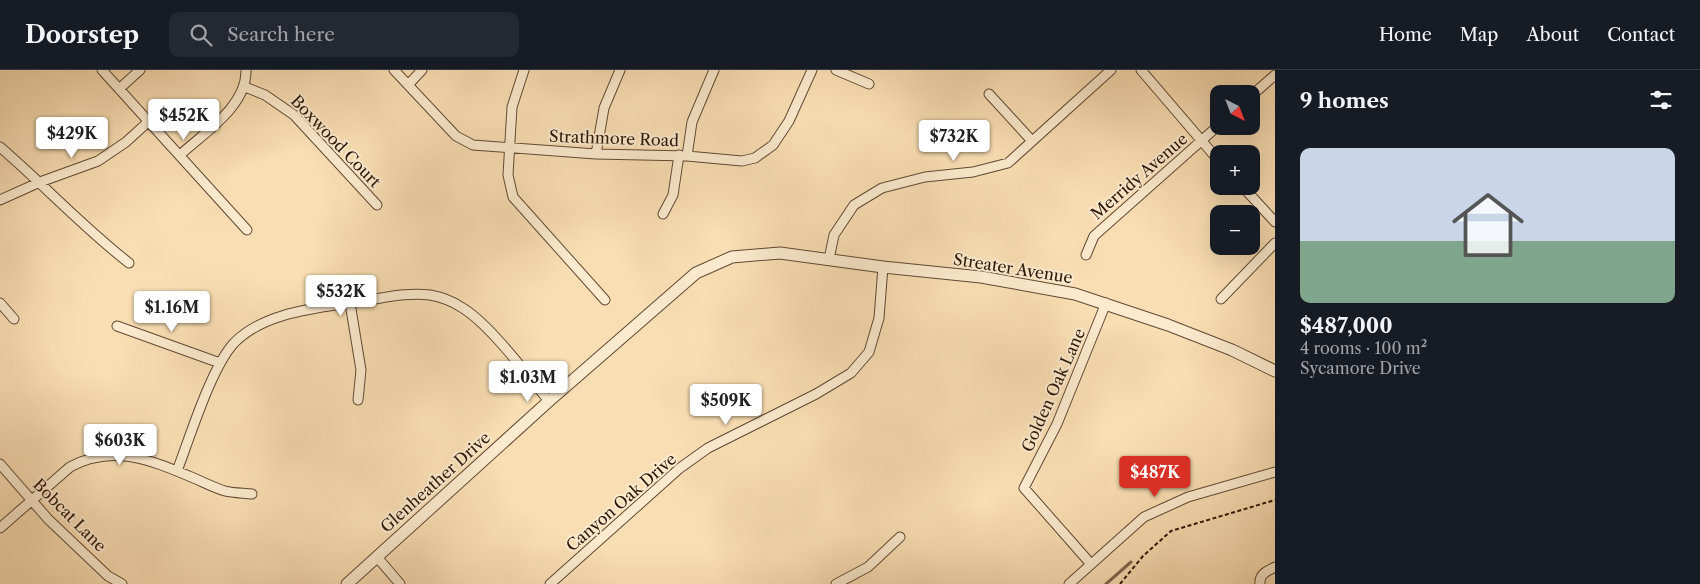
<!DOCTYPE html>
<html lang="en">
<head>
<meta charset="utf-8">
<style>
  body { margin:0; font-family:"Libre Caslon Text",serif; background:#242831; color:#f1f3f6; height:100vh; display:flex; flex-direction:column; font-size:19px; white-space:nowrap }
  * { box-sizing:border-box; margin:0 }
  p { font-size:16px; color:#9ea1a6 }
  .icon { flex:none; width:28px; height:28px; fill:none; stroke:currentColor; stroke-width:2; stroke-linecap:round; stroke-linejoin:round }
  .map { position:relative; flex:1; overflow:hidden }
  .details { display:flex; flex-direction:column; background:#171b24; width:425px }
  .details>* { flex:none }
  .needle { width:32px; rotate:138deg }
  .controls { position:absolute; left:1210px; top:15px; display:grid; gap:10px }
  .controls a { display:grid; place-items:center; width:50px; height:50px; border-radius:10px; background:#171b24; box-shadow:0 5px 20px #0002; font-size:25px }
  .price { position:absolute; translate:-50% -42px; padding:0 11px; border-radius:5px; background:#fff; color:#222; font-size:16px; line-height:32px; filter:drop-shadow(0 1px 2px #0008) }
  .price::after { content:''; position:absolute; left:50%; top:30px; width:15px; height:11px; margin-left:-8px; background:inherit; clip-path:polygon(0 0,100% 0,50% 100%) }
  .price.current { background:#d93025; color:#fff }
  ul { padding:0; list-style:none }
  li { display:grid; align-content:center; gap:10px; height:265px; padding:0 25px }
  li+li { border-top:1px solid #363941 }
  li span { display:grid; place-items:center; height:155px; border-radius:10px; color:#555 }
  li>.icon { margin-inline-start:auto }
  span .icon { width:90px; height:90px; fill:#fffc; stroke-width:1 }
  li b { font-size:21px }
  h2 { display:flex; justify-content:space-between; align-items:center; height:60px; padding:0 25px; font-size:21px }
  header { display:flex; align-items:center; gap:30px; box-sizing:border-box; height:70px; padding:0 25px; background:#171b24; border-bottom:1px solid #363941 }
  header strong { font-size:24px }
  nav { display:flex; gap:28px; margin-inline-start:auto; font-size:18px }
  .search { width:350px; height:45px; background:#242831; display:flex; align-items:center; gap:12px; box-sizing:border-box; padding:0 18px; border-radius:10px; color:#9ea1a6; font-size:19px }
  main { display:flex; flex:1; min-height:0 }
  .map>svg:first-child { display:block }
</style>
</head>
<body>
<header>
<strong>Doorstep</strong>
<div class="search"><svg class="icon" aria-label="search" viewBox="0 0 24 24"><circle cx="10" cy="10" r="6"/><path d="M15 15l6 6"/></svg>Search here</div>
<nav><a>Home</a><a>Map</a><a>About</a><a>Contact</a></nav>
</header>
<main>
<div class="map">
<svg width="1275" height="514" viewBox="0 0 1275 514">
  <rect width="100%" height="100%" fill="#f9deb3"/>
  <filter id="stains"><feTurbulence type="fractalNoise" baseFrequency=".004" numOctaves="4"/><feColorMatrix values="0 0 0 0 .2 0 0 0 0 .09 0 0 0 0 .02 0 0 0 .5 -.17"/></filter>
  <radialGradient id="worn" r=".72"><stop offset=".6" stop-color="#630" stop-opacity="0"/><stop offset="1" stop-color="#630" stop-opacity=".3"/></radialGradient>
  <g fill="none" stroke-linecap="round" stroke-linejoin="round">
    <!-- stream -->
    <path stroke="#7e664c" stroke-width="3" d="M1106,514L1131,492"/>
    <defs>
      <path id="minor" d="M102,0L247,160
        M394,0L456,66L473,75L596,84L687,86L742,91L755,88L773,75L789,51L812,0
        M524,0L512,37L508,105L513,127L605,230
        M836,0L869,14
        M1141,0L1219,91
        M408,15L422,0
        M245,17L265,25L294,45L377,135
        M119,19L140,0
        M989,24L1032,71
        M1251,26L1275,5
        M0,77C44,115 83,157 129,193
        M596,84L604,38L620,0
        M180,85C205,62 247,36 246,0
        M687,86L692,52L714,0
        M1242,116L1275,152
        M0,130L40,112L98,91L126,72L149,51
        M663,144L673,125L679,85
        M1086,185L1094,166L1219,55
        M829,189L834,165L854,135L882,118L925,107L973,102L1008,93L1111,0
        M1221,229L1275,173
        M0,233L14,249
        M350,233L361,300L358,330
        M117,256L220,293
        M0,394L48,449L108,506L122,514
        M177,401C190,367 211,298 234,273C265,241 320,238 362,231C384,228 407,222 430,225C441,227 452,231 461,237C489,253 527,305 549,331
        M0,458L70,397C114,373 153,391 196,409C205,413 215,418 225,421C233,423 243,423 252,424
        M377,487L400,514
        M1090,493L1024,418L1057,354L1106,233
        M550,514L680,398L708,378L816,324L851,303L869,282L879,248L883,197
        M836,514L868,497L900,467
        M1069,514L1144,447L1188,427L1275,402
        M1260,514C1259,504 1267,501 1275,497"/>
      <path id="tertiary" d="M347,514L549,331L696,203L732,187L780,183L883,197L981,207L1075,224L1168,255L1232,280L1275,301"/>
    </defs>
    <!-- minor casing -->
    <use href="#minor" stroke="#614934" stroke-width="11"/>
    <!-- tertiary casing -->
    <use href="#tertiary" stroke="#614934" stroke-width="13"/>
    <!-- path -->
    <path stroke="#2e1709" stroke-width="2" stroke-dasharray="4 2.5" stroke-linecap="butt" d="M1120,514L1143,486L1171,461L1275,430"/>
    <!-- minor -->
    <use href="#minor" stroke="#fbeace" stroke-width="9"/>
    <!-- tertiary -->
    <use href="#tertiary" stroke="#fbeace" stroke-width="11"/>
  </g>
  <g text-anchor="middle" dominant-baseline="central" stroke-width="4" stroke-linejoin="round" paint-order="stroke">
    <!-- street labels -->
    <g font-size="16" fill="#2e1709" stroke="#fbeace">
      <text transform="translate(614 68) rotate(2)">Strathmore Road</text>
      <text transform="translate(336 71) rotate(46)">Boxwood Court</text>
      <text transform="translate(1139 106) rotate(-41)">Merridy Avenue</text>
      <text transform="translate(1013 198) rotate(9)">Streater Avenue</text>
      <text transform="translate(1053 320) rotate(-66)">Golden Oak Lane</text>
      <text transform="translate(435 412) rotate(-42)">Glenheather Drive</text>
      <text transform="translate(621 432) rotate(-41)">Canyon Oak Drive</text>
      <text transform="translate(70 445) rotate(45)">Bobcat Lane</text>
    </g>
  </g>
  <rect width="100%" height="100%" filter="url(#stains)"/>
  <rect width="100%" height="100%" fill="url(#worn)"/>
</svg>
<div class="controls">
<a><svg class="needle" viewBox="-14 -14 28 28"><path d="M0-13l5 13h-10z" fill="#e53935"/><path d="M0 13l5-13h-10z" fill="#9ea1a6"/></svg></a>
<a>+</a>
<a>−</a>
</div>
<b class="price" style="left:184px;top:71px">$452K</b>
<b class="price" style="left:72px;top:89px">$429K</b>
<b class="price" style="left:954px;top:92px">$732K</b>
<b class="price" style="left:341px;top:247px">$532K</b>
<b class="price" style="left:172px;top:263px">$1.16M</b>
<b class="price" style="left:528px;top:333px">$1.03M</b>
<b class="price" style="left:726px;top:356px">$509K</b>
<b class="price" style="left:120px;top:396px">$603K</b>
<b class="price current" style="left:1155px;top:428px">$487K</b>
</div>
<section class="details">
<h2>9 homes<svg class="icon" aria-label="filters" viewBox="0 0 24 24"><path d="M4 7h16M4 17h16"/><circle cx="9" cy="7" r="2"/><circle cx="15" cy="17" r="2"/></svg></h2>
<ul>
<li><span style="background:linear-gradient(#c9d6e8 60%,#7fa58c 0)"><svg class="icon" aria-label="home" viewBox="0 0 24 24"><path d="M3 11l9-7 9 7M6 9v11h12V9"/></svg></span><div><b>$487,000</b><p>4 rooms · 100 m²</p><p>Sycamore Drive</p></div></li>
</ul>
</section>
</main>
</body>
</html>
